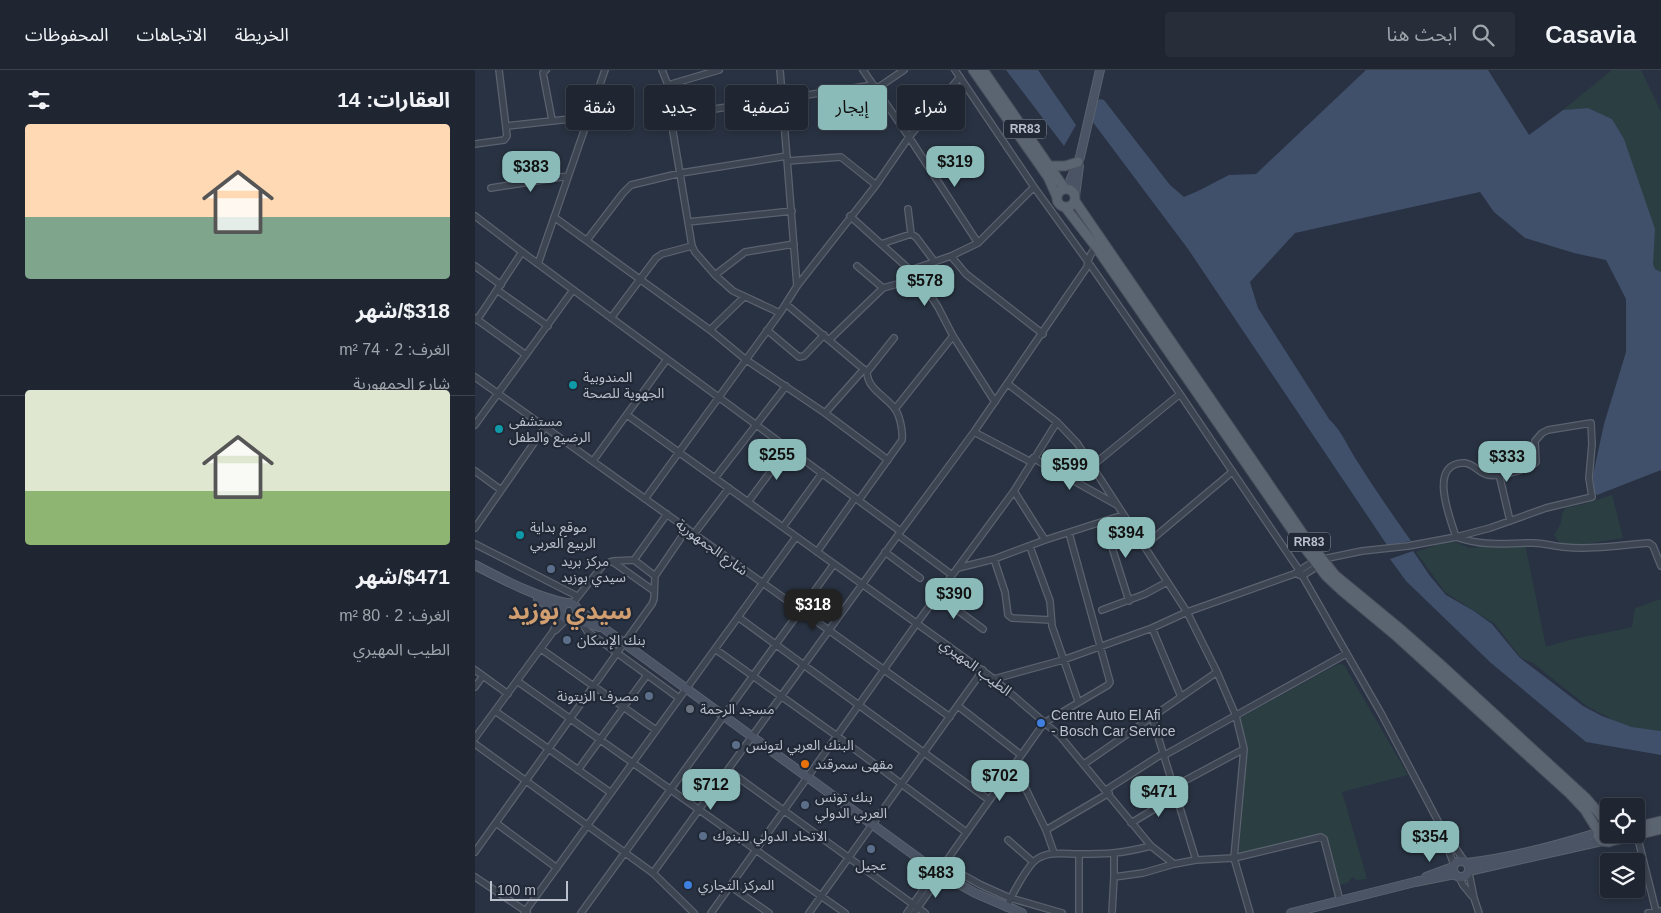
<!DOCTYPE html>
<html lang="ar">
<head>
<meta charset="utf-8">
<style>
  body { margin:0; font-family:Helvetica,"Noto Sans Arabic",sans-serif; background:#272e3a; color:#f1f3f6; direction:rtl; height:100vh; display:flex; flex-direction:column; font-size:19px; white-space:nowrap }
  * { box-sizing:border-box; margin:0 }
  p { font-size:16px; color:#a1a5ac }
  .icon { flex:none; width:28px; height:28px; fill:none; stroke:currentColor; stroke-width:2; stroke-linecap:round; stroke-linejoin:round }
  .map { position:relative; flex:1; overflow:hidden; direction:ltr }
  .panel { display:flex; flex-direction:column; background:#1f2632; width:475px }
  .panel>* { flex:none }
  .banner { position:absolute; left:15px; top:15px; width:475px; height:45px; direction:rtl; display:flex; gap:10px }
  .fabs { position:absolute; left:1125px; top:728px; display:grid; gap:10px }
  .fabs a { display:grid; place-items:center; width:45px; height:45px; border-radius:5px; background:#1f2632; box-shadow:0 2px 8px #0003,0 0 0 1px #3c434d; font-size:25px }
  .scale { position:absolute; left:15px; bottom:12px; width:78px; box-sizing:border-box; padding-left:5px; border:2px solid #bac0cc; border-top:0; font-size:14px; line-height:18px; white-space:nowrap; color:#bac0cc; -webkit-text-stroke:4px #212937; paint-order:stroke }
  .price { position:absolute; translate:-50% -42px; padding:0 11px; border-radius:10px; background:#8bbbb9; color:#111; font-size:16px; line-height:32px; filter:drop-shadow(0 1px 2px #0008) }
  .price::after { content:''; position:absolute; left:50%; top:30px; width:15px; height:11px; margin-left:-8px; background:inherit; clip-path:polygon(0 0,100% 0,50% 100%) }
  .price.active { background:#222; color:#fff }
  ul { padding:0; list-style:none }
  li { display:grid; align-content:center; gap:10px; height:265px; padding:0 25px }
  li+li { border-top:1px solid #3c434d }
  li span { display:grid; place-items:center; height:155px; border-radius:5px; color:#555 }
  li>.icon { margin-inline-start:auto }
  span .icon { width:90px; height:90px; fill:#fffc; stroke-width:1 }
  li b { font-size:21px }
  h2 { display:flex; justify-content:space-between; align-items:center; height:60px; padding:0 25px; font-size:21px }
  .chip { padding:0 18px; border-radius:5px; background:#1f2632; box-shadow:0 2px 8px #0003,0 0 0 1px #3c434d; font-size:18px; line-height:45px }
  .chip.active { background:#8bbbb9; color:#111 }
  header { display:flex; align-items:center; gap:30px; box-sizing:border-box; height:70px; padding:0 25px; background:#1f2632; border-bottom:1px solid #3c434d }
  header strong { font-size:24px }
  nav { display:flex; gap:28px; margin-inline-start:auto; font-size:18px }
  .search { width:350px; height:45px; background:#272e3a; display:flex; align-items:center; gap:12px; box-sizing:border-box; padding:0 18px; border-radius:5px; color:#a1a5ac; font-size:19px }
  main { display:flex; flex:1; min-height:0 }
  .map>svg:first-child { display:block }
</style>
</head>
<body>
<header>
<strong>Casavia</strong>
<div class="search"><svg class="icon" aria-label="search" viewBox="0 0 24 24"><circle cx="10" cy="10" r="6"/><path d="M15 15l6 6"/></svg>ابحث هنا</div>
<nav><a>الخريطة</a><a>الاتجاهات</a><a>المحفوظات</a></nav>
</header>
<main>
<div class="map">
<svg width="1186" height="843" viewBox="0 0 1186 843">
  <rect width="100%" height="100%" fill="#293242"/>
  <!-- green -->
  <path fill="#2b3f43" d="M1137,0H1166L1186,42V202L1180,199L1178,194L1137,49L1113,38L1088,40Z
    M1137,425L1148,468L1104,475L1087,476L1079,465L1086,453L1087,443L1091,438L1109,434Z
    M975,470L994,478L1050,474L1071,577C1099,567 1128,564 1157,557L1160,538L1186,529V661L1157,657L1140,651L1112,636L1058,593L1046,588L1020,554L970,522L941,482Z
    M863,594L869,595L933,705L867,722L892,809L881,810L879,807L875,809L874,812L863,816L850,765L846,763L764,784L771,672L765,648Z"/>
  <!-- water -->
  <path fill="#404f6a" d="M531,0H563L601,55L589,76Z
    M891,0H1013L1054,65L1088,40L1113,38L1137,49L1149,69L1180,159L1178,194L1180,199L1186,202V400L1122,425L1119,424L1118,405L1129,354L1151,282V229L1131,190L1099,183L1050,168L1019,142L1005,122L820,163L775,212L783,238L854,349C868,362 873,378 884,394C900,420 918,445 936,471L912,475L713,179L617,51L622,31L625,29L629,30L695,115L709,127L723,121L754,105L781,104Z
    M938,481L955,506L971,525L999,541L1017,554L1045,588L1108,636L1127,646L1157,657L1186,661V685L1111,672L1016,593L931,511L915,489Z"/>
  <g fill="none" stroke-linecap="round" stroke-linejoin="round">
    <defs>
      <path id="street" d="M71,0L68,3L77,50
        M187,0L193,15L195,44L217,176L220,182L240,205L258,221L305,243
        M305,0L322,216
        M388,0L434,67L503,173L476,186L436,200
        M480,0L559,117L616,196L705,324L824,500L907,645L965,755L990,792
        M193,15L244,0
        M401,19L429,0
        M196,49L239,39L398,15
        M32,56L113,47
        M0,74L29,70L32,66L24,0
        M313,91L366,87L401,115
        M16,118L93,106
        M433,139L436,164
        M0,146L47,182L425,461
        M375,146L444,208L463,237L478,266L520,332
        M79,147L235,260L270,289L350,343L413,390
        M213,152L317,141
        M112,170L148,123L156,115L206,103L312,86
        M503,173L559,117
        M406,174L436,164L441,167L459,191
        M476,186L491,204L568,264
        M63,194L130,0
        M0,196L26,215
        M382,196L408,218
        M240,205L270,182L319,174
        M22,220L73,256
        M311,234L392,302C392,319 412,327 420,339C425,346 428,361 427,370L384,430
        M0,248L51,285
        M136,248L181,188L187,184L217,176
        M2,250L47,182
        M235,260L269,227
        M292,260L324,287L329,286L349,265
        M354,270L408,218L444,208
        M392,302L419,268
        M0,307L475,647
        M533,314L582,352L602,373L712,542L742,602L761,646L769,679L759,788L775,843
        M420,339L478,266
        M350,343L389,299
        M152,345L519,609L585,666L676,776L699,794L721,790L759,788L846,767L849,769L865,831
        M0,355L98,220
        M499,362L556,392
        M558,388L642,435
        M118,391L192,289
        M617,396L705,324
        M0,401L26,420
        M1024,404L1035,451
        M240,408L311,316
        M539,421L570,470
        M170,429L305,243L322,216L401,115L434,67L485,7
        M273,432L313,378
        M629,452L654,531
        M308,457L347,403
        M0,458L70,357
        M219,464L254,418
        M423,465L477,505
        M0,474L102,526
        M669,476L757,402
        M555,477L575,531L577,556L603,631
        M342,482L380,428
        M410,482L445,508
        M519,489L530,522L533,545L537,548L576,550
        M159,490L180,506
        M138,492L179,521
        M483,498L519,489L570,470L648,445
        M824,505L827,506L846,494
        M462,525L508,559
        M97,534L129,494L138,491L159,490L192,444
        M627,540L670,524L692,512
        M263,547L514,730
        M106,551L112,561L204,628
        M677,558L706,627
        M81,560L92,549
        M66,579L181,660
        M240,579L362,666L491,762
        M0,600L33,624
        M519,609L588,590L677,558L712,542L819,504L839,491L847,488H853L887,481L933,476L981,467L1015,458L1071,438L1117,427L1114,408L1117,374L1116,353L1073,360L1067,363L1060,371L1061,392C1053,400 1024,407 1013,405C1004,403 999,394 990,393C952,392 975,448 981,467C1010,477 1028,473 1058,473C1068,473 1078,476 1088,477C1117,480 1146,475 1174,473L1178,476L1186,496
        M42,611L370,843
        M0,617L8,606
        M483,636L546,685
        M20,641L136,723
        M677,647L721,790
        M0,668L77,563L87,545
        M0,674L178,803L219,843
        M688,686L871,584
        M609,694L742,602
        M539,695L571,760L579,783
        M103,700L172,605
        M253,700L450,843
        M698,717L769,679
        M631,720L687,684
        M21,753L82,798
        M656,753L701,726
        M571,760L634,723
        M967,762L979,795
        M1162,765L1181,841
        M533,770L558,792
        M0,782L177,534L179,529L180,506L212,459
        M604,784V843
        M468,794L506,815L535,828L587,843
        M178,803L423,465L499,362L612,197C613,189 617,180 624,175
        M994,803L999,828L1004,843
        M0,807L52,842
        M639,807L668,803L699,794
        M984,807L988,815L997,826
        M255,816L294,843
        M532,838C535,827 553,795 562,789C574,781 590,784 603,784C615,784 626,784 638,783C650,782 664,779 676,776
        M49,843L321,467
        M106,843L359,494
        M236,843L442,553L539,421L582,352
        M334,843L508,600
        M432,843L461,801L465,800L569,653L633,615L635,612L594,463
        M439,843L463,809L465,800
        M637,843L639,807V783
        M1173,843L1186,841"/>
      <path id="secondary" d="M592,119L605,87L625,0
        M600,126L604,96
        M0,495C29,510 58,526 91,533
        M63,529L86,544
        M86 541a8 8 0 1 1 16 0a8 8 0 1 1-16 0Z
        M101,538L461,801L500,823L547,843
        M97,549L124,557
        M978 799a8 8 0 1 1 16 0a8 8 0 1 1-16 0Z
        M992,793C1036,788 1080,776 1122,763
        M994,801L1127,771
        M951,807L978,797
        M816,843L940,812L980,804"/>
      <path id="primary" d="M498,0L573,107L582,127
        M508,0L590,119
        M576,96H590L603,92
        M582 128a9 9 0 1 1 18 0a9 9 0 1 1-18 0Z
        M600,131L830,467L860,505L923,557L965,594L1111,728L1134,755
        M590,137L621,177L826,473L851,506L866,520L920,565L1095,724L1110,740L1123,761
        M1125,757L1123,761V766L1127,771L1134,772L1139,766
        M1161,757L1186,751
        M1137,771L1186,759"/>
    </defs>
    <!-- street casing -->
    <use href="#street" stroke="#5b626f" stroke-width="8"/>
    <!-- secondary casing -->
    <use href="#secondary" stroke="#5b626f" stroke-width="10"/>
    <!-- primary casing -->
    <use href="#primary" stroke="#474d5b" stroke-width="11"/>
    <!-- street -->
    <use href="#street" stroke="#3d4552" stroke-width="5.5"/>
    <!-- secondary -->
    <use href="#secondary" stroke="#4b5464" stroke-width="8"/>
    <!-- primary -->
    <use href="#primary" stroke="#5b6471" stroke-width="9"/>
  </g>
  <!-- markers -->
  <g fill="#0f9aa8" stroke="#212937" stroke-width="2">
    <circle cx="98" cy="315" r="5"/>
    <circle cx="24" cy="359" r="5"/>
    <circle cx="45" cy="465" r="5"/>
  </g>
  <g fill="#5c6f8a" stroke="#212937" stroke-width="2">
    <circle cx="76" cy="499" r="5"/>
    <circle cx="92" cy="570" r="5"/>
    <circle cx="174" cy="626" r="5"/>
    <circle cx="261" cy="675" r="5"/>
    <circle cx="330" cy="735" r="5"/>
    <circle cx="228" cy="766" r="5"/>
    <circle cx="396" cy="779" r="5"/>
  </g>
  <circle fill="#6b7280" stroke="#212937" stroke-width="2" cx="215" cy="639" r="5"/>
  <g fill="#3f7fe0" stroke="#212937" stroke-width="2">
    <circle cx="566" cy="653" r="5"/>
    <circle cx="213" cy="815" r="5"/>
  </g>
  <circle fill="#e8710a" stroke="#212937" stroke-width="2" cx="330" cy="694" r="5"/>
  <g text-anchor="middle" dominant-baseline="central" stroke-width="4.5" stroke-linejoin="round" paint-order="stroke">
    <!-- shield labels -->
    <g fill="#212937" stroke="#8c939f" stroke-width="1">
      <rect x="529" y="49.5" width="42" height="19" rx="4"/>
      <rect x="813" y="462.5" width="42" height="19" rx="4"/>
    </g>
    <g font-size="12" font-weight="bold" fill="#bac0cc">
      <text x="550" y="59">RR83</text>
      <text x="834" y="472">RR83</text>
    </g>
    <!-- poi labels -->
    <g font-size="14" fill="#bac0cc" stroke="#212937" text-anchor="start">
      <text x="108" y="307">المندوبية<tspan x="108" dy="16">الجهوية للصحة</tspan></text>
      <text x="34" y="351">مستشفى<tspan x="34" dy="16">الرضيع والطفل</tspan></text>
      <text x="55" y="457">موقع بداية<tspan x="55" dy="16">الربيع العربي</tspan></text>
      <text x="86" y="491">مركز بريد<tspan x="86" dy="16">سيدي بوزيد</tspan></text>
      <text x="102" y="570">بنك الإسكان</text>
      <text x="164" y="626" text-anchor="end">مصرف الزيتونة</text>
      <text x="225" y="639">مسجد الرحمة</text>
      <text x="576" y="645">Centre Auto El Afi<tspan x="576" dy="16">- Bosch Car Service</tspan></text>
      <text x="271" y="675">البنك العربي لتونس</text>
      <text x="340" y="694">مقهى سمرقند</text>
      <text x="340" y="727">بنك تونس<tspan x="340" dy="16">العربي الدولي</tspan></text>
      <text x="238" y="766">الاتحاد الدولي للبنوك</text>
      <text x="396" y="795" text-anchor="middle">عجيل</text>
      <text x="223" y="815">المركز التجاري</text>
    </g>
    <!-- street labels -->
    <g font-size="14" fill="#bac0cc" stroke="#212937">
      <text transform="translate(237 477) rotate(36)">شارع الجمهورية</text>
      <text transform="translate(501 597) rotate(37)">الطيب المهيري</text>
    </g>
    <!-- town labels -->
    <g font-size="24" font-weight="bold" fill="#d19e70" stroke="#212937">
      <text x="95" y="540">سيدي بوزيد</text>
    </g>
  </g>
</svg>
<div class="fabs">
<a><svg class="icon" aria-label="locate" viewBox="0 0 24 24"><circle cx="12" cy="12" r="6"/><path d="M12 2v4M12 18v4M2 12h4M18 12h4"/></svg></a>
<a><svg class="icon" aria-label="layers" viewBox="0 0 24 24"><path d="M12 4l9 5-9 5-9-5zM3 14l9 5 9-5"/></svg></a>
</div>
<div class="scale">100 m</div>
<b class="price" style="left:480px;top:118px">$319</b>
<b class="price" style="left:56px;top:123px">$383</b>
<b class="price" style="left:450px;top:237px">$578</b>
<b class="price" style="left:302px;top:411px">$255</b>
<b class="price" style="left:1032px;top:413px">$333</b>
<b class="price" style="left:595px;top:421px">$599</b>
<b class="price" style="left:651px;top:489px">$394</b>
<b class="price" style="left:479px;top:550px">$390</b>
<b class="price active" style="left:338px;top:561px">$318</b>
<b class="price" style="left:525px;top:732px">$702</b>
<b class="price" style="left:236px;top:741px">$712</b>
<b class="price" style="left:684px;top:748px">$471</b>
<b class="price" style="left:955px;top:793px">$354</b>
<b class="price" style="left:461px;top:829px">$483</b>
<div class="banner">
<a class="chip">شراء</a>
<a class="chip active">إيجار</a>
<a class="chip">تصفية</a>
<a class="chip">جديد</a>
<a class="chip">شقة</a>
</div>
</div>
<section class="panel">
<h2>العقارات: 14<svg class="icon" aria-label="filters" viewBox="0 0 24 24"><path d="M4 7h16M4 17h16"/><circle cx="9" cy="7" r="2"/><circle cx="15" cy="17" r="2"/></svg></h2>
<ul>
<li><span style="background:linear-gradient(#ffd9b3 60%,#7fa58c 0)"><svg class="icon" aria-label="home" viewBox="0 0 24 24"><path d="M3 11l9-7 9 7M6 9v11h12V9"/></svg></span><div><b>$318/شهر</b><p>الغرف: 2 · 74 m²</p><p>شارع الجمهورية</p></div></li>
<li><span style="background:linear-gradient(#dfe7d0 65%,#8fb573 0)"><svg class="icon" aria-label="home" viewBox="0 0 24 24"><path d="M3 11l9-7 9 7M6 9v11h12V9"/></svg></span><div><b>$471/شهر</b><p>الغرف: 2 · 80 m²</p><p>الطيب المهيري</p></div></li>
</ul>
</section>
</main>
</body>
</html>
